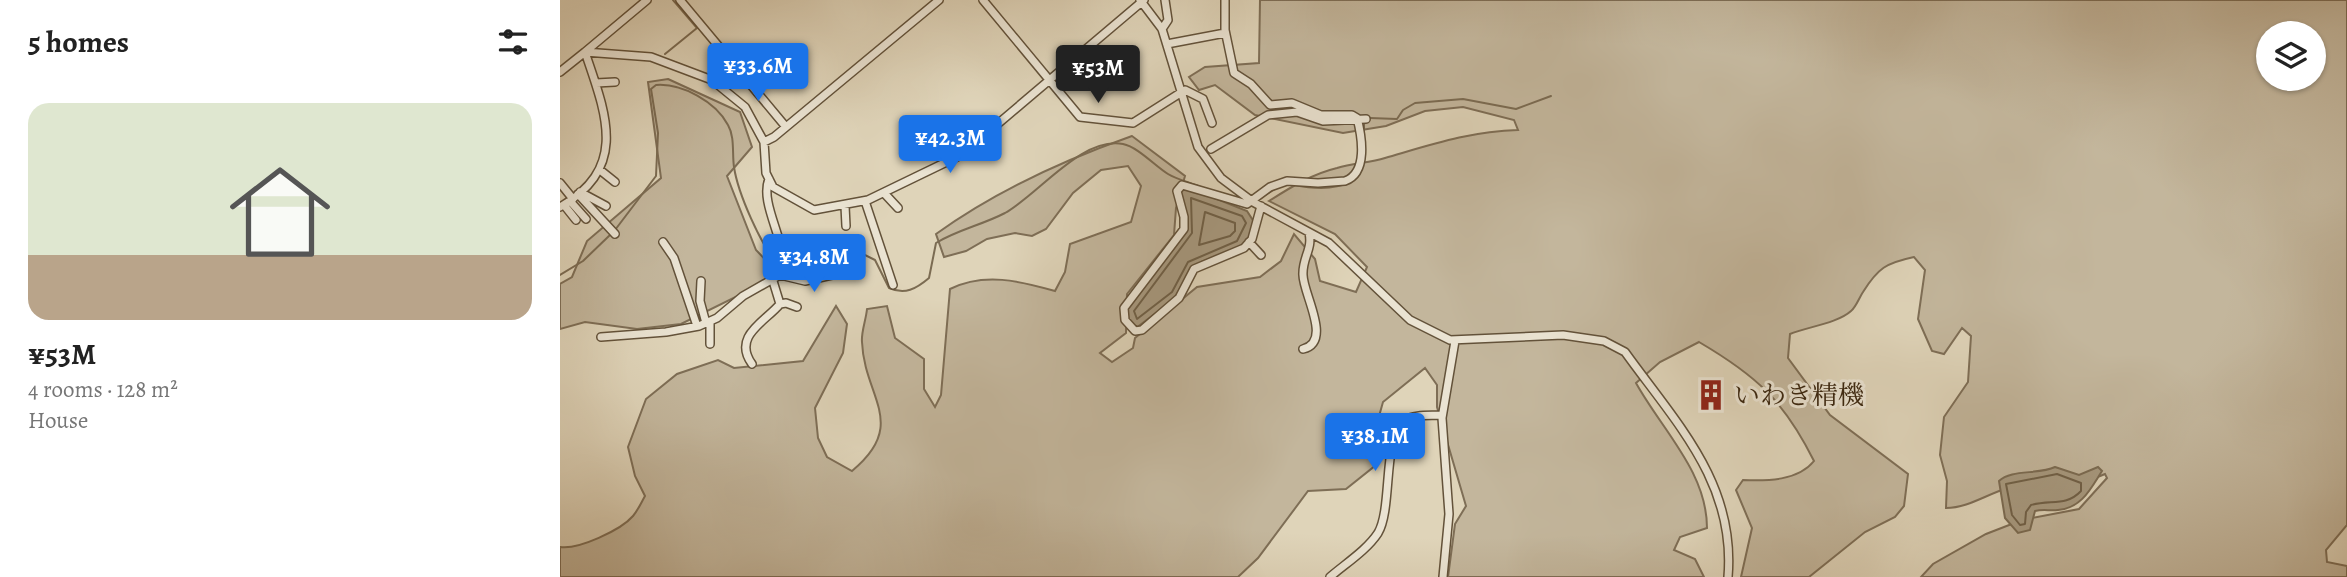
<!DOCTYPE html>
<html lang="en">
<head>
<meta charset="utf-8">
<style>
  body { margin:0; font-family:Alegreya,"Noto Serif JP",serif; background:#f6f6f6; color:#222; height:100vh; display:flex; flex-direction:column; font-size:26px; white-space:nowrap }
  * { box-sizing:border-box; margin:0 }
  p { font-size:23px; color:#767676 }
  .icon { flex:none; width:38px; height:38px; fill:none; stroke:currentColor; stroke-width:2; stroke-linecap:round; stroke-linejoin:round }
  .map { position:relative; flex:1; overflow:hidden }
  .panel { display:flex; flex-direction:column; background:#fff; width:560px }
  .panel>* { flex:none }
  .fabs { position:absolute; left:1696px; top:21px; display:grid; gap:14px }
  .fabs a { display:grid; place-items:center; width:70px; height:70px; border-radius:50%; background:#fff; box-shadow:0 2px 5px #0004; font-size:35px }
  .price { position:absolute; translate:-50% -60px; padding:0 16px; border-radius:7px; background:#1a73e8; color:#fff; font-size:23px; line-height:46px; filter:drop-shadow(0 2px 4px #0008) }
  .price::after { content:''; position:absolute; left:50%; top:42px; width:21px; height:16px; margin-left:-10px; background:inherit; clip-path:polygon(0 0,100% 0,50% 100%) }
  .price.on { background:#222; color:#fff }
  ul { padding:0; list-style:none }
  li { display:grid; align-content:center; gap:14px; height:371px; padding:0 28px }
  li span { display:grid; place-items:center; height:217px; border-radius:21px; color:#555 }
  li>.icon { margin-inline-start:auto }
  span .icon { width:126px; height:126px; fill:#fffc; stroke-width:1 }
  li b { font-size:30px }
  h2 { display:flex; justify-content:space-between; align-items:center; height:84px; padding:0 28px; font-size:30px }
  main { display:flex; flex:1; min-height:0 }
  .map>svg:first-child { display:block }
</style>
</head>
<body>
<main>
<section class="panel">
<h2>5 homes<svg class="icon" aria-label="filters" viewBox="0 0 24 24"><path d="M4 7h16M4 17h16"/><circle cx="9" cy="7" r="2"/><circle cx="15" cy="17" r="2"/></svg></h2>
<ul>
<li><span style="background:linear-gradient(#dfe7d0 70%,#b9a48a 0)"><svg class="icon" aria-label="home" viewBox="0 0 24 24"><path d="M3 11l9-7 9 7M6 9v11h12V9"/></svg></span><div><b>¥53M</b><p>4 rooms · 128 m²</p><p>House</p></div></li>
</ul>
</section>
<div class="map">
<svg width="1787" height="577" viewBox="0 0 1787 577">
  <rect width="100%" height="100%" fill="#dfd4b9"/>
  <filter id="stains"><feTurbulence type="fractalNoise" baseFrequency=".00286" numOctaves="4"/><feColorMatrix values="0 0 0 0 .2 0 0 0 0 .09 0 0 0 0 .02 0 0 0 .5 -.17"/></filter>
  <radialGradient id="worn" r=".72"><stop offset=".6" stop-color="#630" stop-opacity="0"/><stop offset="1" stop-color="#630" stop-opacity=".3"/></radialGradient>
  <!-- green -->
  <path fill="#c3b69c" stroke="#7e6e56" stroke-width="2" fill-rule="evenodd" d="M700,0H1787V525L1766,550L1767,562L1787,566V577H1361L1373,564L1426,534L1462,520L1519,509L1547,478L1545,474C1515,488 1480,479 1448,488C1427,494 1408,508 1386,508L1387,481L1380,455L1384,417L1408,382L1411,336L1402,328L1384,354L1372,351L1358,319L1365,270L1354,257C1326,263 1318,268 1303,292C1299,298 1296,307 1291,311C1278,323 1247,327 1230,334L1228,358L1270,415L1348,474L1344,506L1335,517L1305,532L1249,577H1181L1192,528L1176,490L1183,480C1207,481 1238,481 1254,461C1224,401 1197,376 1139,342L1100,362L1076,383C1102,430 1147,472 1147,528L1120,537L1114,550L1135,559L1144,577H888L895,524L906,506L877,407V385L865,368L823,402L816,427L828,440L816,465L786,489L748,491L698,558L678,577H0V547C18,550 61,530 73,516C78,510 81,503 85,496L75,476L68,447L86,399L117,374L158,360L174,368L243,361L276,306L287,324L283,353L255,408L258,438L267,457L292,471C349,424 304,397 302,342C301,332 306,320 307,309L327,306L335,338L364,359V389L375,407L381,395L390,289C424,272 460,281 495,291L505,272L510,244L571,222L581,186L568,166L541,170L513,193L486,229L472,236L455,233L427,239L406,251L384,257L376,234C434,192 504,160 572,136L625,176L616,208L614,235L567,294L566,333L540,353L552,362L573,348L575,338L637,287L700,277L721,261L734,234L755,259L760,281L796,292L807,267L775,234L709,201C731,187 752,174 777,168C793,163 810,163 825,158C870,145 911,131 958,130L954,120L903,107L865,111L826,126L783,133L695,115L655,85L639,90L629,77L645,67L699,63ZM1708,33H1754V79H1708Z
    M108,79L180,112L192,147L167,176L196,250L220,275L121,324L77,329L25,322L0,329V284L12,277L27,241L101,178L88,82Z"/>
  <!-- water -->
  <path fill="#a7997f" stroke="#7b6b52" stroke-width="2" d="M627,187L687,211L694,222L690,237L683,246L641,262L617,297L576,328L567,319L566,309L623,235L621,189Z
    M1495,467L1519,475L1538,467L1542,471C1531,488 1522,508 1498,510C1490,511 1483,509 1475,511L1470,530L1458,533L1445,518L1439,481C1451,469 1478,475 1495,467Z"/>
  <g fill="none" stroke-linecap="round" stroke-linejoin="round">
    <!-- shore -->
    <path stroke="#706047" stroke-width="2" d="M631,198L682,216L686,223L677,241L628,262L612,292L577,319L574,311L632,233Z
      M645,212L675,223V231L670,236L639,245Z
      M1497,474L1521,483V491C1506,507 1490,499 1471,505L1466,512L1465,524L1460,525L1452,515L1446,484Z"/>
    <!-- stream -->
    <path stroke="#7b6b52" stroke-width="2" d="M105,54L137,28L113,0
      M792,112L802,117
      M810,118L837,119L843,110L855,103L903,99L956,109L991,96
      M804,134V122
      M734,185C760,190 799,192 804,160
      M705,195L715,189
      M55,230L96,176L98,133L91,89L96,85C122,83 156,102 168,125C175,137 172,154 174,167C178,194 201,245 218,265
      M225,272L253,276
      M259,274L275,256L290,252L301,253L315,260L329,288C345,295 356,289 369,278L376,243C397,230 422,225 445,213C479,194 522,136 563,144C578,147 595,166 608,174C618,180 632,183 643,188
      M0,275L23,261L51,234"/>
    <defs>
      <path id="minor" d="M120,0L226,127
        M423,0L520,117L573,123L625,90L643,99L652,123
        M580,0L602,29L638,147L661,178L693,202L769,243L850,320L890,340L1003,335L1044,341L1065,352C1116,423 1176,483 1168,577
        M665,0V30L674,73L691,84L710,105L732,103L761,115H792L797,118C802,137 808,173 785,181L758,183L727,181L710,187L687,204L622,185L617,191L624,217V229L564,308L565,320L575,331L582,330L619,298L634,269L684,248L692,239L701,206
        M602,29L608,20L605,0
        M607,44L665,33
        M0,72L25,52L91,57L152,80L185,107L204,142L214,137L379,0
        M36,83L55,82
        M204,142L206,173L213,187L254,210L308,200L401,155L584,0
        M651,149L708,115L737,112L763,121L806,119
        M40,170L55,182
        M0,183L13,199
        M20,192L46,206
        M324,193L338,208
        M18,194L55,234
        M10,201L26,219
        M305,201L333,285
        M4,205L16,220
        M285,206L286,226
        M0,207C69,168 46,114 25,52L87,0
        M103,242L114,258L137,326
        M689,242L701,255
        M220,275L245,281L290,271
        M141,281L140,301L146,323
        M220,304L226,303L237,307
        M150,321V344
        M41,337L106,332L139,326L157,318L183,296L220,275C233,250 198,206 209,179
        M743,349C773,342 743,294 743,275C742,258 753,249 749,233
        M192,364C172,336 205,322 220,304L213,281
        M770,577C785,564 807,550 818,533C833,508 822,435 845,420C854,414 872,416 882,415
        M883,577L889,514L882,418L895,341"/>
    </defs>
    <!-- minor casing -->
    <use href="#minor" stroke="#63523a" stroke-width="10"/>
    <!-- minor -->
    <use href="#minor" stroke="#eae3d2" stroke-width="7"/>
  </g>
  <!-- icons -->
  <defs>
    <symbol id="building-bare" viewBox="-9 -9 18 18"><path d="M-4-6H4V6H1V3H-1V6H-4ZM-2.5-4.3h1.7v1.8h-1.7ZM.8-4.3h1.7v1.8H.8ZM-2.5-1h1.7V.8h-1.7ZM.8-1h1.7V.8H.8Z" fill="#8f2418" stroke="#eae3d2" stroke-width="2.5" paint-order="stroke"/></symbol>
  </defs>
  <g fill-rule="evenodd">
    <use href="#building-bare" x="1129" y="373" width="44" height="44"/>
  </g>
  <g text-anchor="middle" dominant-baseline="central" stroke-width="6" stroke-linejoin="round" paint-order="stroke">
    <!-- poi labels -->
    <g font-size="26" fill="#3a260f" stroke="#eae3d2" text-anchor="start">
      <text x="1174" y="395">いわき精機</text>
    </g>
  </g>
  <rect width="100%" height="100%" filter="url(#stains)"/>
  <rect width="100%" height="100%" fill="url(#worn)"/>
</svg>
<div class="fabs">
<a><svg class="icon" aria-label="layers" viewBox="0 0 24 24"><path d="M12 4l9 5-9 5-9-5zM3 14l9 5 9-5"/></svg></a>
</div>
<b class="price" style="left:198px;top:103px">¥33.6M</b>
<b class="price on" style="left:538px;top:105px">¥53M</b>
<b class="price" style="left:390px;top:175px">¥42.3M</b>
<b class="price" style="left:254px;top:294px">¥34.8M</b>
<b class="price" style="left:815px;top:473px">¥38.1M</b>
</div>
</main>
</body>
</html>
